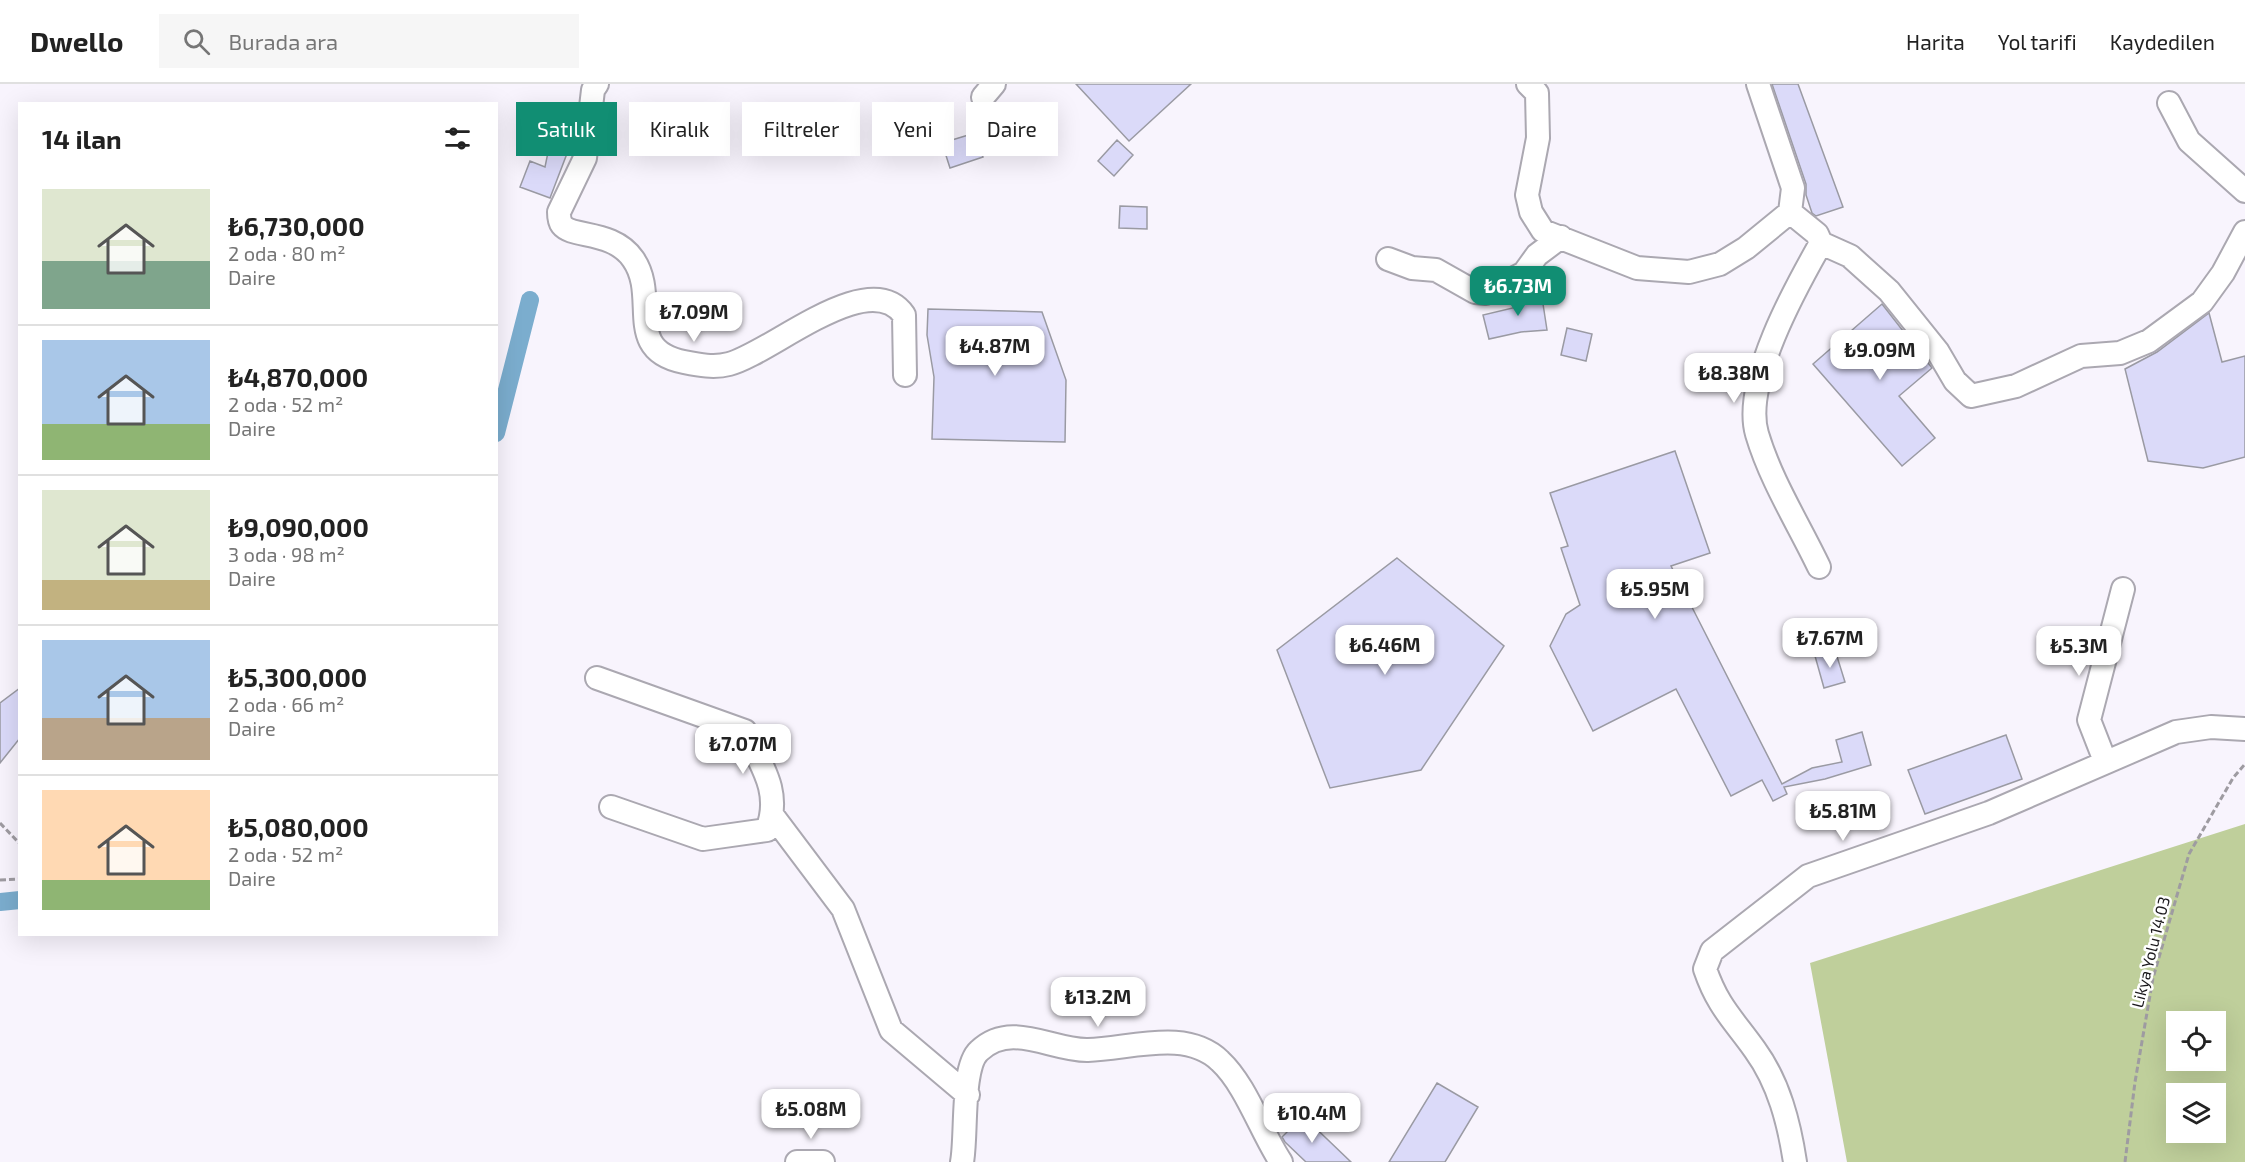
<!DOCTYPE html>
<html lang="tr">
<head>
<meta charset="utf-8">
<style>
  body { margin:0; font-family:"Exo 2",sans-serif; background:#f6f6f6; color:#222; height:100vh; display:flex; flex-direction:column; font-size:22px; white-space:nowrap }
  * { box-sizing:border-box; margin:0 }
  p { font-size:20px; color:#767676 }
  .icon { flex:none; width:33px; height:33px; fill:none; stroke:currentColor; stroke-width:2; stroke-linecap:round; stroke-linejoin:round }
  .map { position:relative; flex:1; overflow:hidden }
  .drawer { position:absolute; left:18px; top:18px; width:480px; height:834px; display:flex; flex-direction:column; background:#fff; border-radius:0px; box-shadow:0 6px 24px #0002 }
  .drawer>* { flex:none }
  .top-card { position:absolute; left:516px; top:18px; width:570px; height:54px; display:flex; gap:12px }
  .buttons { position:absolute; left:2166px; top:927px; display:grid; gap:12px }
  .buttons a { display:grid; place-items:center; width:60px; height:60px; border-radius:0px; background:#fff; box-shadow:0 6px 24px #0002; font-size:30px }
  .price { position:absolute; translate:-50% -51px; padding:0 14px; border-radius:12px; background:#fff; color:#222; font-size:20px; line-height:39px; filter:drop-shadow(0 2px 3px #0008) }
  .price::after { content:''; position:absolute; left:50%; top:36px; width:18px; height:14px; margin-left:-9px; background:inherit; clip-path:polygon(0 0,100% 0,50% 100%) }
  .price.active { background:#118e73; color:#fff }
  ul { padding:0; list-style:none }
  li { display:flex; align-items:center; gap:18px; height:150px; padding:0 24px }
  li+li { border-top:2px solid #e0e0e0 }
  li span { display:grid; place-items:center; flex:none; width:168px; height:120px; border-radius:0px; color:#555 }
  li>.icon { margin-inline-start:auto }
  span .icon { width:72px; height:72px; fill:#fffc; stroke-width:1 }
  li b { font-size:26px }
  h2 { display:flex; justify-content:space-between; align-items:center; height:72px; padding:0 24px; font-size:26px }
  .tag { padding:0 21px; border-radius:0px; background:#fff; box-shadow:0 6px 24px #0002; font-size:21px; line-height:54px }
  .tag.active { background:#118e73; color:#fff }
  header { display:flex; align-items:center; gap:36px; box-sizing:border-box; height:84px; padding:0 30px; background:#fff; border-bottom:2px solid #e0e0e0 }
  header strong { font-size:28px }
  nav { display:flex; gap:33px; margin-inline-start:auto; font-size:21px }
  .search { width:420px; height:54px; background:#f6f6f6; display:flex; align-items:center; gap:15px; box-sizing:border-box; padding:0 21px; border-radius:0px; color:#767676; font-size:22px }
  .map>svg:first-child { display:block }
</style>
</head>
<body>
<header>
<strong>Dwello</strong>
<div class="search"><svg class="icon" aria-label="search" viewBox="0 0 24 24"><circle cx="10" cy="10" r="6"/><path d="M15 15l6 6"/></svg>Burada ara</div>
<nav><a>Harita</a><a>Yol tarifi</a><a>Kaydedilen</a></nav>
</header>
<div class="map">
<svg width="2245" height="1078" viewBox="0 0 2245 1078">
  <rect width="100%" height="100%" fill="#f8f4fd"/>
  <!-- forest -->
  <path fill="#bfcf9b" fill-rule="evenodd" d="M2245,740V1078H1847L1810,879ZM2176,938H2216V976H2176ZM2176,1010H2216V1048H2176Z"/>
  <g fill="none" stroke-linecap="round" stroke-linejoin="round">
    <!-- canal -->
    <path stroke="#7badce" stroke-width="18" d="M496,349L530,216
      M0,818L20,816"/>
  </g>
  <!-- building -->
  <path fill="#dbdaf9" stroke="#9a9aa3" stroke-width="1.5" d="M1076,0H1191L1129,57Z
    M1772,0H1798L1843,123L1816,132L1812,129L1806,111V100Z
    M572,20L578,21L572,68L568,67L550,114L520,103L530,77L545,83L552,49L564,51Z
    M975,49L983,73L950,84L942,59Z
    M1117,56L1133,71L1114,92L1098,77Z
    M1120,122L1147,123V145L1119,144Z
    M1541,207L1547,246L1521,248L1489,255L1483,231L1517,223L1515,211Z
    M1882,220L1932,284L1899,312L1935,354L1902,382L1813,280Z
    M928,225L1042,228L1066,296L1065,358L932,355L934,293L927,251Z
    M2209,229L2222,278L2245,272V373L2203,384L2148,377L2125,285L2157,268Z
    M1567,244L1592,250L1586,277L1561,271Z
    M1675,367L1710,469L1671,482L1782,700L1812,684L1842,678L1836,656L1862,648L1871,681L1825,695L1784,703L1787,710L1773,717L1762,696L1731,712L1676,605L1593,647L1550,562L1566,530L1580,521L1561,464L1568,462L1550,409Z
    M1397,474L1504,562L1421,686L1330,704L1277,566Z
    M1835,566L1845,598L1824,604L1815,572Z
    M20,604V654L0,679V619Z
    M2006,651L2022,695L1925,730L1908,686Z
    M1437,999L1478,1023L1445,1078H1389Z
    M1303,1032L1351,1078H1306L1285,1058L1282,1053Z"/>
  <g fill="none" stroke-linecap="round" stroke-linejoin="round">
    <defs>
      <path id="minor" d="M597,0L593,6L585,74L559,128C559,132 559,137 562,141C572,154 613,146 633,175C660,213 622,266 684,278C699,281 714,284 729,280C770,270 869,181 904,231L905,291
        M1528,0L1537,9L1538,54L1527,111L1531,128L1543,147L1637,184L1689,188L1720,180L1746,164L1790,128L1793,104L1758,0
        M983,13L994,0
        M2169,19L2189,57L2245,107
        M1790,128L1817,150L1821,159L1850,172L1889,207L1938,268L1955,297L1971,312L2016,302L2081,272L2120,269L2149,257L2202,218L2223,189L2245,148
        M1388,175L1412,184L1436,186L1475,208L1486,209L1524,189L1537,171L1561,153
        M1819,483C1798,439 1771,397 1757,350C1742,299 1796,203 1821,159
        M597,594L745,647C761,681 782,708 767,746L703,755L611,723
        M2105,677L2089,636L2123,505
        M773,732L843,825L891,946L968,1011
        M797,1078H823
        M962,1078C967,1052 961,983 979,967C1011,936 1052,967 1088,966C1130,965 1186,944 1220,977C1246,1001 1261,1048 1281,1078
        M1795,1078C1789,1039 1779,999 1755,966C1733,935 1718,923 1705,885L1712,867L1808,792L1989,729L2176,648L2211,643L2245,645"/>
    </defs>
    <!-- minor casing -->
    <use href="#minor" stroke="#aba8b1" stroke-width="26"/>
    <!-- path -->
    <path stroke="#9e9ba1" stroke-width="3" stroke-dasharray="6 3" stroke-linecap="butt" d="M0,739L20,760
      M0,796L20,795
      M2125,1078L2135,998L2153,894L2189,770L2233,694L2245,680"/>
    <!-- minor -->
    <use href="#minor" stroke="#fff" stroke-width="22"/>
  </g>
  <g text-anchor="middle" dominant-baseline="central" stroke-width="5" stroke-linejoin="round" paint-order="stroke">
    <!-- street labels -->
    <g font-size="16" fill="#1b191c" stroke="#fff">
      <text transform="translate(2150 868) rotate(-76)">Likya Yolu 14.03</text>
    </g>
  </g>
</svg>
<div class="buttons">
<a><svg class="icon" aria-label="locate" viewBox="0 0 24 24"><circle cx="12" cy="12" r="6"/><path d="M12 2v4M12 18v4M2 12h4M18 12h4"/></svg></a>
<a><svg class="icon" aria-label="layers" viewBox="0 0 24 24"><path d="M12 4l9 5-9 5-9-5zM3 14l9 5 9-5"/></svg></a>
</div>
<b class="price active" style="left:1518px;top:233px">₺6.73M</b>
<b class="price" style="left:694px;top:259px">₺7.09M</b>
<b class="price" style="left:995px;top:293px">₺4.87M</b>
<b class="price" style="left:1880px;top:297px">₺9.09M</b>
<b class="price" style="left:1734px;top:320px">₺8.38M</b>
<b class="price" style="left:1655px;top:536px">₺5.95M</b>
<b class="price" style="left:1830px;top:585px">₺7.67M</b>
<b class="price" style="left:1385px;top:592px">₺6.46M</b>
<b class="price" style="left:2079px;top:593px">₺5.3M</b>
<b class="price" style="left:743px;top:691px">₺7.07M</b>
<b class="price" style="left:1843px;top:758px">₺5.81M</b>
<b class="price" style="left:1098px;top:944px">₺13.2M</b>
<b class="price" style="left:811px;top:1056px">₺5.08M</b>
<b class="price" style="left:1312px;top:1060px">₺10.4M</b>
<div class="top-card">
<a class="tag active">Satılık</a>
<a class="tag">Kiralık</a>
<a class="tag">Filtreler</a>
<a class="tag">Yeni</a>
<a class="tag">Daire</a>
</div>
<section class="drawer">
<h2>14 ilan<svg class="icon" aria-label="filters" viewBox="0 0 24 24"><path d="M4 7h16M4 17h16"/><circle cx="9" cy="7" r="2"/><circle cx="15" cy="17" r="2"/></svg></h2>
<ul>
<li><span style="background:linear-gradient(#dfe7d0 60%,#7fa58c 0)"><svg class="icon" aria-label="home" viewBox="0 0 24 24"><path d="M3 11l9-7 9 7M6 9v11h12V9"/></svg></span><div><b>₺6,730,000</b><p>2 oda · 80 m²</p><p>Daire</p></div></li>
<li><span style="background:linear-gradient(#a9c7e8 70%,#8fb573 0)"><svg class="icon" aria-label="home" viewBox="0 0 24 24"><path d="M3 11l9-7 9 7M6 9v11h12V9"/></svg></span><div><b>₺4,870,000</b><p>2 oda · 52 m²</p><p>Daire</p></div></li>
<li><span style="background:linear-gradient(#dfe7d0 75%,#c2b280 0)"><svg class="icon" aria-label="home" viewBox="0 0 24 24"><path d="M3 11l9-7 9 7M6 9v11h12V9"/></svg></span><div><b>₺9,090,000</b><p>3 oda · 98 m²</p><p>Daire</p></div></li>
<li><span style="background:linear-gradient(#a9c7e8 65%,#b9a48a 0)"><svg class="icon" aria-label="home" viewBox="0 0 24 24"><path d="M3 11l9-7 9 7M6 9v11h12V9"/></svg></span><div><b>₺5,300,000</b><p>2 oda · 66 m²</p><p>Daire</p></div></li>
<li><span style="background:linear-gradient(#ffd9b3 75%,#8fb573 0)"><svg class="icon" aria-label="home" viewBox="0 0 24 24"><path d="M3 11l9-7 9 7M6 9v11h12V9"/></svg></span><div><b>₺5,080,000</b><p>2 oda · 52 m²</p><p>Daire</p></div></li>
</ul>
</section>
</div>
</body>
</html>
